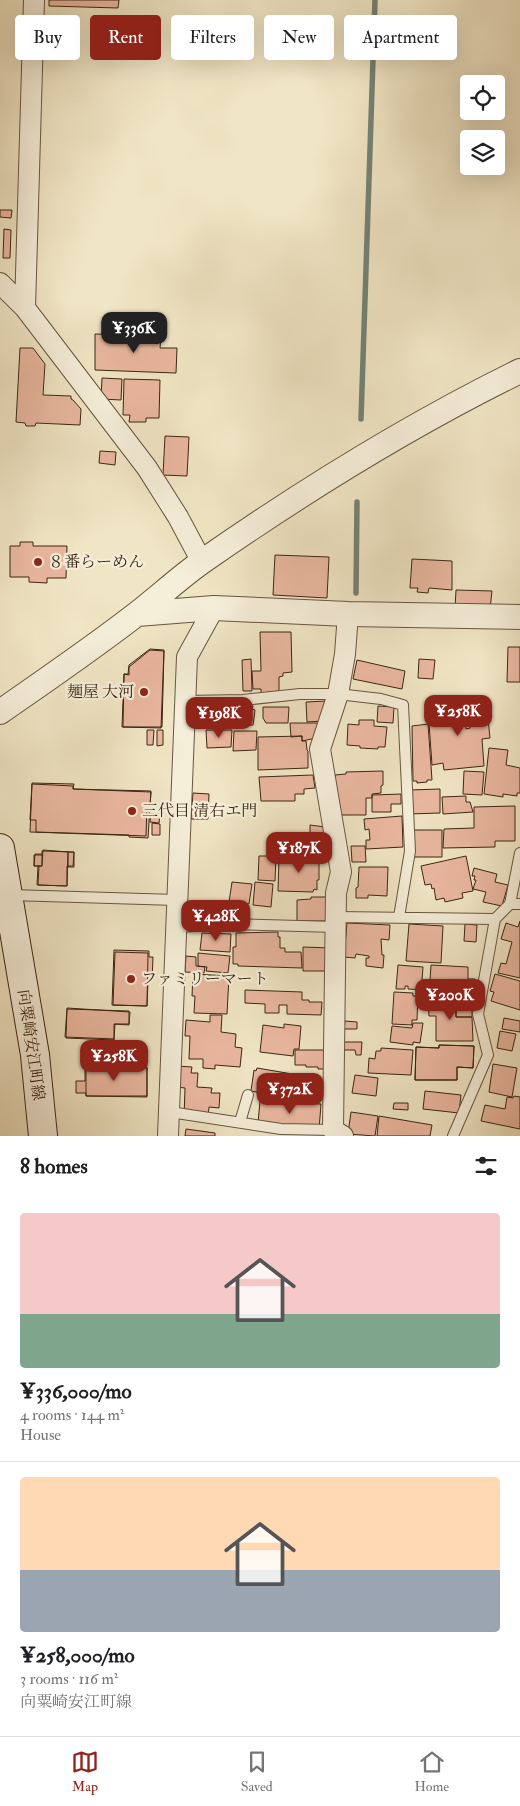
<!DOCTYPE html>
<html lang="en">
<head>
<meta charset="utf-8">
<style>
  body { margin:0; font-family:"IM FELL Double Pica","Noto Serif JP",serif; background:#f6f6f6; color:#202124; height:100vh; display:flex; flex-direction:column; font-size:19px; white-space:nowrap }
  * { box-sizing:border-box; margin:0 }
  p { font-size:16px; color:#757577 }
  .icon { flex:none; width:28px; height:28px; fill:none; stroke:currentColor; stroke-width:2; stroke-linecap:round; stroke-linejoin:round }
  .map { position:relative; height:1136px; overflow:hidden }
  .drawer { display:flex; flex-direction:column; background:#fff; flex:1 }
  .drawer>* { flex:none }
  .banner { position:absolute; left:15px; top:15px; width:490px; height:45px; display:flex; gap:10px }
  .buttons { position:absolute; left:460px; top:75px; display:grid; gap:10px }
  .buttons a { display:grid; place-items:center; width:45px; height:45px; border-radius:5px; background:#fff; box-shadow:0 5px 20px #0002; font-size:25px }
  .price { position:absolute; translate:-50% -42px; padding:0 11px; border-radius:10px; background:#8f2418; color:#fff; font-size:16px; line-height:32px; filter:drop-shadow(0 1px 2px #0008) }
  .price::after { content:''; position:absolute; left:50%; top:30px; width:15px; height:11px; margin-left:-8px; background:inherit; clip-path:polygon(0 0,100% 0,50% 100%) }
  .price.active { background:#222; color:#fff }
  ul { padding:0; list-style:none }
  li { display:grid; align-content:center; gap:10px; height:265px; padding:0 20px }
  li+li { border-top:1px solid #e0e0e0 }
  li span { display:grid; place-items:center; height:155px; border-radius:5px; color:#555 }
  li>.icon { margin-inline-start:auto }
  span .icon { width:90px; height:90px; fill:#fffc; stroke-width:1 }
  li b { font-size:21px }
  h2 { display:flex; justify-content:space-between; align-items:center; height:60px; padding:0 20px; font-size:21px }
  .tag { padding:0 18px; border-radius:5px; background:#fff; box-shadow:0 5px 20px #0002; font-size:18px; line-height:45px }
  .tag.active { background:#8f2418; color:#fff }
  .tab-bar { display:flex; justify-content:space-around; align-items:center; height:70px; border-top:1px solid #e0e0e0; background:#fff; font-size:14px; color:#757577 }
  .tab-bar a { display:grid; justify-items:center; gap:2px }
  .tab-bar .active { color:#8f2418 }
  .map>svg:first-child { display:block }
</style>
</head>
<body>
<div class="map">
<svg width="520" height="1136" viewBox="0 0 520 1136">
  <rect width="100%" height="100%" fill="#f0e5c4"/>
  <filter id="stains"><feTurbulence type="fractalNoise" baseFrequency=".004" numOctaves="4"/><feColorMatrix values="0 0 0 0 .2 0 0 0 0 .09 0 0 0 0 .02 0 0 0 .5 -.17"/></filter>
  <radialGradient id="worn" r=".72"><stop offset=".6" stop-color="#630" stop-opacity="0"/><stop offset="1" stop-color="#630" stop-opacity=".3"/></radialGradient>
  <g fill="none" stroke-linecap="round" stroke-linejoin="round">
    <!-- stream -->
    <path stroke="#748275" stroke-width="5.5" d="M361,419L375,0
      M356,593L357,502"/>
  </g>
  <!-- building -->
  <path fill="#e9b79f" stroke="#3c2613" d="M49,0H119L118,8L49,6Z
    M0,210H12L11,218L0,217Z
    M4,229L11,230L10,258H3Z
    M95,334L161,336L160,348H177L176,373L95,370Z
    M20,348H33L45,364L43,395L71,396V399L73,400L81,409L80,425L36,423L35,426H26L25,423L16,422Z
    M102,378L122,379L121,400L101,399Z
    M124,379L160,380L159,418H146V422H129L130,415H123Z
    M165,436L189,437L187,476L163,475Z
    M100,451L116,452L115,465L99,463Z
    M20,542H33V546H67L66,578H47V583L29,582V577H10V546H20Z
    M275,555L329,557L327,598L273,595Z
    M412,559L452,561V590L429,588L428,593L417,592L418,588H410Z
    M456,590L492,591L490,609L455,608Z
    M260,632H291L292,672L283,673V676L279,677V691L261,693V689H253L252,671H261Z
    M508,647H520V682H507Z
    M150,649L164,650L161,728L122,727L124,674H128L129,665Z
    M150,650L164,651L162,727H123L124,674L129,675V667Z
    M251,659L252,691H243L242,660Z
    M419,659L435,660L433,679L418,678Z
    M357,660L405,671L402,689L353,679Z
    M326,701L322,721L307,722L306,702Z
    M484,704V708H487L490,738L482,739L484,766L444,770L443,763L432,765L428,709L463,706L466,729L470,728L468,706Z
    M207,706H215V709L221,708V706H253L252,709L255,710L253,725L203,727V708H207Z
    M378,706L394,707L393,723L377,722Z
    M263,707H289L288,723H266L263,718Z
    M359,720H374V726L387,727L385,747H378V749L360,748V746L347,745L348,724L359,725Z
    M290,723H321L316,738L302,741V736L291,737Z
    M428,724L432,780H427V782L417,783V781H413L412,726Z
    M147,730H154L153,745H147Z
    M157,730H163V745L157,746Z
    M206,730H232L231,747L207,748Z
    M234,731H257L256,750L233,751Z
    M302,736V741H306L307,750L308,751V768L258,770V737Z
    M489,748L508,750L506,765L520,768V793H517V796L503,794V797L484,794Z
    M383,771V785L381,786V793L372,794V798H366V815H339L336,798L335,775L346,774V772Z
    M464,771L484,772L482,795L463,794Z
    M313,775L315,788L304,789V794H295V801H261L259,777Z
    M32,783L74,784L73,789L151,791L148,838L129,837V835L36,832V820H30Z
    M32,784L73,786V789L151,792L150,805H147L146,836L30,832Z
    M440,789V813L409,814V790Z
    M193,793L209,794L208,819H191Z
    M401,794V804H391V812H372V795Z
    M466,796V802H470L473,812L443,814L442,797Z
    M515,806V841H495V847L443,848L444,829L474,828V807Z
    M151,814H160L159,823L150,822Z
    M402,816L403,847L366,849V840H370L369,829L365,830L364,819Z
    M152,823L160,824V835H152Z
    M310,825L325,827V834L310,833Z
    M412,830H442V857H412Z
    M304,839L330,840V854L303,853Z
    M351,846H365L366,862H352Z
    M43,850L68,852L67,886L37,885L38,866H42Z
    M42,851L74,852L73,866H67V886L38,885L39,866H34V855H42Z
    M68,852H74V867H68Z
    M35,854H42V866H34Z
    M259,856H276L275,881L258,880Z
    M466,856L473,891L462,893L463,898L445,902L444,898L436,900L434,888L432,889L431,884L425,885L421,866Z
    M292,857H319V880H317V890L314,889L313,892L278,891L279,859H292Z
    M359,867H388L387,896L368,895V898H356V888L358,887Z
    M474,868L497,874L495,882L508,885L502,906L483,902L486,892L473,889L476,880H474L475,876H472Z
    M232,882L252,884L249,904L229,902Z
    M255,882L273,884L271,907L253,905Z
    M311,897H328L327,921H297V900L311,899Z
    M189,910H214L213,920L189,919Z
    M520,921V978L498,973L501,963L506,964L512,942L501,939L506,923L518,927Z
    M347,923L390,925L389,940L381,939L382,955H384L383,968L366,966V958H369V956L356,954L355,958L344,957Z
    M409,924L443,926L441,963L406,961Z
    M465,924L477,925L476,942L464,941Z
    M278,932V937H280V948H285V952H301L302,968L238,966V964H233V947H236V933Z
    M202,933L231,934L230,952L200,950Z
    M303,947L331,948L330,971H303Z
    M114,950L149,951V957H153L152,981H148L147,1006L112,1005Z
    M115,952L148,953L147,1006L113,1005Z
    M198,953L230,956L228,973L206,971L207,967L198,966Z
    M186,956L196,957V966L205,967L204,973L185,972Z
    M398,965L423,967L422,980H430L431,965L468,967V979H475L474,996H454V993L444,991V994H427V990L408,989V986H405V989H396Z
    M193,974L229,976L227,1014L194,1013L195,996H192Z
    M495,974L520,981V1010L491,1001L494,992L490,991Z
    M245,990L302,992V1000H309V1002H322L321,1015L287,1014V1005H279V1013H265V1004L245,1003Z
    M394,992L413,993V996H418L417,1020H412V1025L392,1024Z
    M433,998H456V1017H472L473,1041H436V1016H429L428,1000H433Z
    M456,1000H472V1017H456Z
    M67,1008L130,1012L129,1025L114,1024V1039L65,1037Z
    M67,1009L129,1011V1024H115L114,1040L66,1038Z
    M210,1015H222L221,1032L236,1034L235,1047L242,1048L240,1067L215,1065V1069L203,1068V1059H189L190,1036H185L186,1020L210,1022Z
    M504,1018L520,1021V1032L502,1029Z
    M345,1021L357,1022V1029H344Z
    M413,1023H423L420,1043L413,1042V1045L390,1042L392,1026L412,1028Z
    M284,1024L301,1026L299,1049H294L293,1056L260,1052L263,1025L284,1028Z
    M500,1031L516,1034L512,1051L497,1048Z
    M343,1042H362L361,1055H356L355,1050H343Z
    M439,1045L474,1046L473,1068L457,1067V1080H415L416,1047L439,1048Z
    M439,1045L474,1046L473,1068L457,1067V1080H415L416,1047L439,1048Z
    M381,1048L413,1050L411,1075L368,1073L369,1058L375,1059L376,1051H381Z
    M295,1050H325L326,1069H318V1067H306V1065H295Z
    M493,1064L517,1068L512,1097L489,1092Z
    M85,1065L142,1067V1068H147V1097L86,1096V1093H76V1081H85Z
    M177,1066L192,1067L191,1073H198L197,1087L212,1088L211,1093H220L219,1108L209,1107L208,1118L184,1117L185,1088L176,1087Z
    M86,1067H147V1096H86Z
    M257,1068L310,1077L308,1093L285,1091L284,1098L251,1091L254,1070L256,1071Z
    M355,1075L378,1078L376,1096L352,1093Z
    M425,1091L461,1095L459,1113L423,1109Z
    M514,1096L520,1097V1129L481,1121L485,1105L505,1109L507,1097L513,1098Z
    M260,1101L321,1104L319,1130L258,1123Z
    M394,1103H408V1110L393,1109Z
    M351,1112L378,1116L375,1136L348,1134Z
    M379,1116L432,1125L430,1136H377Z
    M186,1129L215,1133V1136H185Z"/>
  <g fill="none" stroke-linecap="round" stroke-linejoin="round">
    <defs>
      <path id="service" d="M185,701L243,700L300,694H338L381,699L403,705L410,851L399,917
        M10,895L177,900
        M510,904H520
        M337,917L495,919
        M176,927L232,924L336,927
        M170,1112L281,1129L333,1130
        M240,1122L248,1095
        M453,1136L488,1055L478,1014L495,919L510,904L520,853"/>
      <path id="minor" d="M0,283L25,308L147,468L178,517L202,562
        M25,308L34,0
        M168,1136L187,657L214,608
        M343,1136L333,1130L336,893L341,872L320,749L338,694L345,654L348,614"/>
      <path id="tertiary" d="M137,614L214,608L348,614L520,617
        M0,712C46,680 93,648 138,613C160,596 180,577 203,561C305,490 408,426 520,371"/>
      <path id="secondary" d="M0,848L35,1055L43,1136"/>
    </defs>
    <!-- service casing -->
    <use href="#service" stroke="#69563f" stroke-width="12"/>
    <!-- minor casing -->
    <use href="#minor" stroke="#69563f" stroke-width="22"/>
    <!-- tertiary casing -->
    <use href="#tertiary" stroke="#69563f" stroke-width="26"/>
    <!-- secondary casing -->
    <use href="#secondary" stroke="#3c2613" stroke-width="30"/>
    <!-- service -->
    <use href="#service" stroke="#f5eed9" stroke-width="10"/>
    <!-- minor -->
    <use href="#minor" stroke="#f5eed9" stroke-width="20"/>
    <!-- tertiary -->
    <use href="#tertiary" stroke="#f5eed9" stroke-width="24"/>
    <!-- secondary -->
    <use href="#secondary" stroke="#f5eed9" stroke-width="28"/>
  </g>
  <!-- markers -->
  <g fill="#8f2418" stroke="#f5eed9" stroke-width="2">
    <circle cx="38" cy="562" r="5"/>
    <circle cx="144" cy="692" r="5"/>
    <circle cx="132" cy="811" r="5"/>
    <circle cx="131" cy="979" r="5"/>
  </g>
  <g text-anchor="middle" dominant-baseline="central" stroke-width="4.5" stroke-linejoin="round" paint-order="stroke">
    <!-- poi labels -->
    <g font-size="16" fill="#3c2613" stroke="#f5eed9" text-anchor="start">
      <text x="48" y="562">８番らーめん</text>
      <text x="134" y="692" text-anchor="end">麺屋 大河</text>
      <text x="142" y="811">三代目 清右エ門</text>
      <text x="141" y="979">ファミリーマート</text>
    </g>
    <!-- street labels -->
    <g font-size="16" fill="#3c2613" stroke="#f5eed9">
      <text transform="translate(31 1045) rotate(82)">向粟崎安江町線</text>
    </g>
  </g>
  <rect width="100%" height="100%" filter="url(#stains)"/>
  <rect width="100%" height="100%" fill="url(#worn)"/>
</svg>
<div class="buttons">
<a><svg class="icon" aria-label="locate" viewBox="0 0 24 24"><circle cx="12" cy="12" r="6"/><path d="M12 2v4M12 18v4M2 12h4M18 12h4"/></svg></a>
<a><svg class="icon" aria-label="layers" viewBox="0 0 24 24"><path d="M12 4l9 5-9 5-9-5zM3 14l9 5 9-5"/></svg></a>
</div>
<b class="price active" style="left:134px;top:354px">¥336K</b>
<b class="price" style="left:458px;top:737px">¥258K</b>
<b class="price" style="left:219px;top:739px">¥198K</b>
<b class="price" style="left:299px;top:874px">¥187K</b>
<b class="price" style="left:216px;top:942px">¥428K</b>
<b class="price" style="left:450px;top:1021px">¥200K</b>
<b class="price" style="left:114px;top:1082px">¥258K</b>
<b class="price" style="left:290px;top:1115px">¥372K</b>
<div class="banner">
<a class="tag">Buy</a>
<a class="tag active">Rent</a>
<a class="tag">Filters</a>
<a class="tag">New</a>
<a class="tag">Apartment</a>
</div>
</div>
<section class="drawer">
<h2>8 homes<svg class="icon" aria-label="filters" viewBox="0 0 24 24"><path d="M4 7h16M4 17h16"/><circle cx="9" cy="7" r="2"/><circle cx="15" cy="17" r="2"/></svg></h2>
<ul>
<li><span style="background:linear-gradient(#f6c9c9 65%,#7fa58c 0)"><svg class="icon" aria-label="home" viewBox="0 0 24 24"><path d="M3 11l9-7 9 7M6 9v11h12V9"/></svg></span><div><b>¥336,000/mo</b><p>4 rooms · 144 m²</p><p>House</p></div></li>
<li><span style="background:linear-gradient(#ffd9b3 60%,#9aa5b1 0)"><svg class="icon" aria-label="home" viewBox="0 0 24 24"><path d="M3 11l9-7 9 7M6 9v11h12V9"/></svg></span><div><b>¥258,000/mo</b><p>3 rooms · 116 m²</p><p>向粟崎安江町線</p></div></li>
</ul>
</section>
<nav class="tab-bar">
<a class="active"><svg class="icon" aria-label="map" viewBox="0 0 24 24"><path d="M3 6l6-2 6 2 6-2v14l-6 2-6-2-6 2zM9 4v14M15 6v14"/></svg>Map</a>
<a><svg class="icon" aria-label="saved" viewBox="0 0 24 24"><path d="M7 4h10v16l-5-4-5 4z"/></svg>Saved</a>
<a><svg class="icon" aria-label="home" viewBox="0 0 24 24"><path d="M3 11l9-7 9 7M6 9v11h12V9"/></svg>Home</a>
</nav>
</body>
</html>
